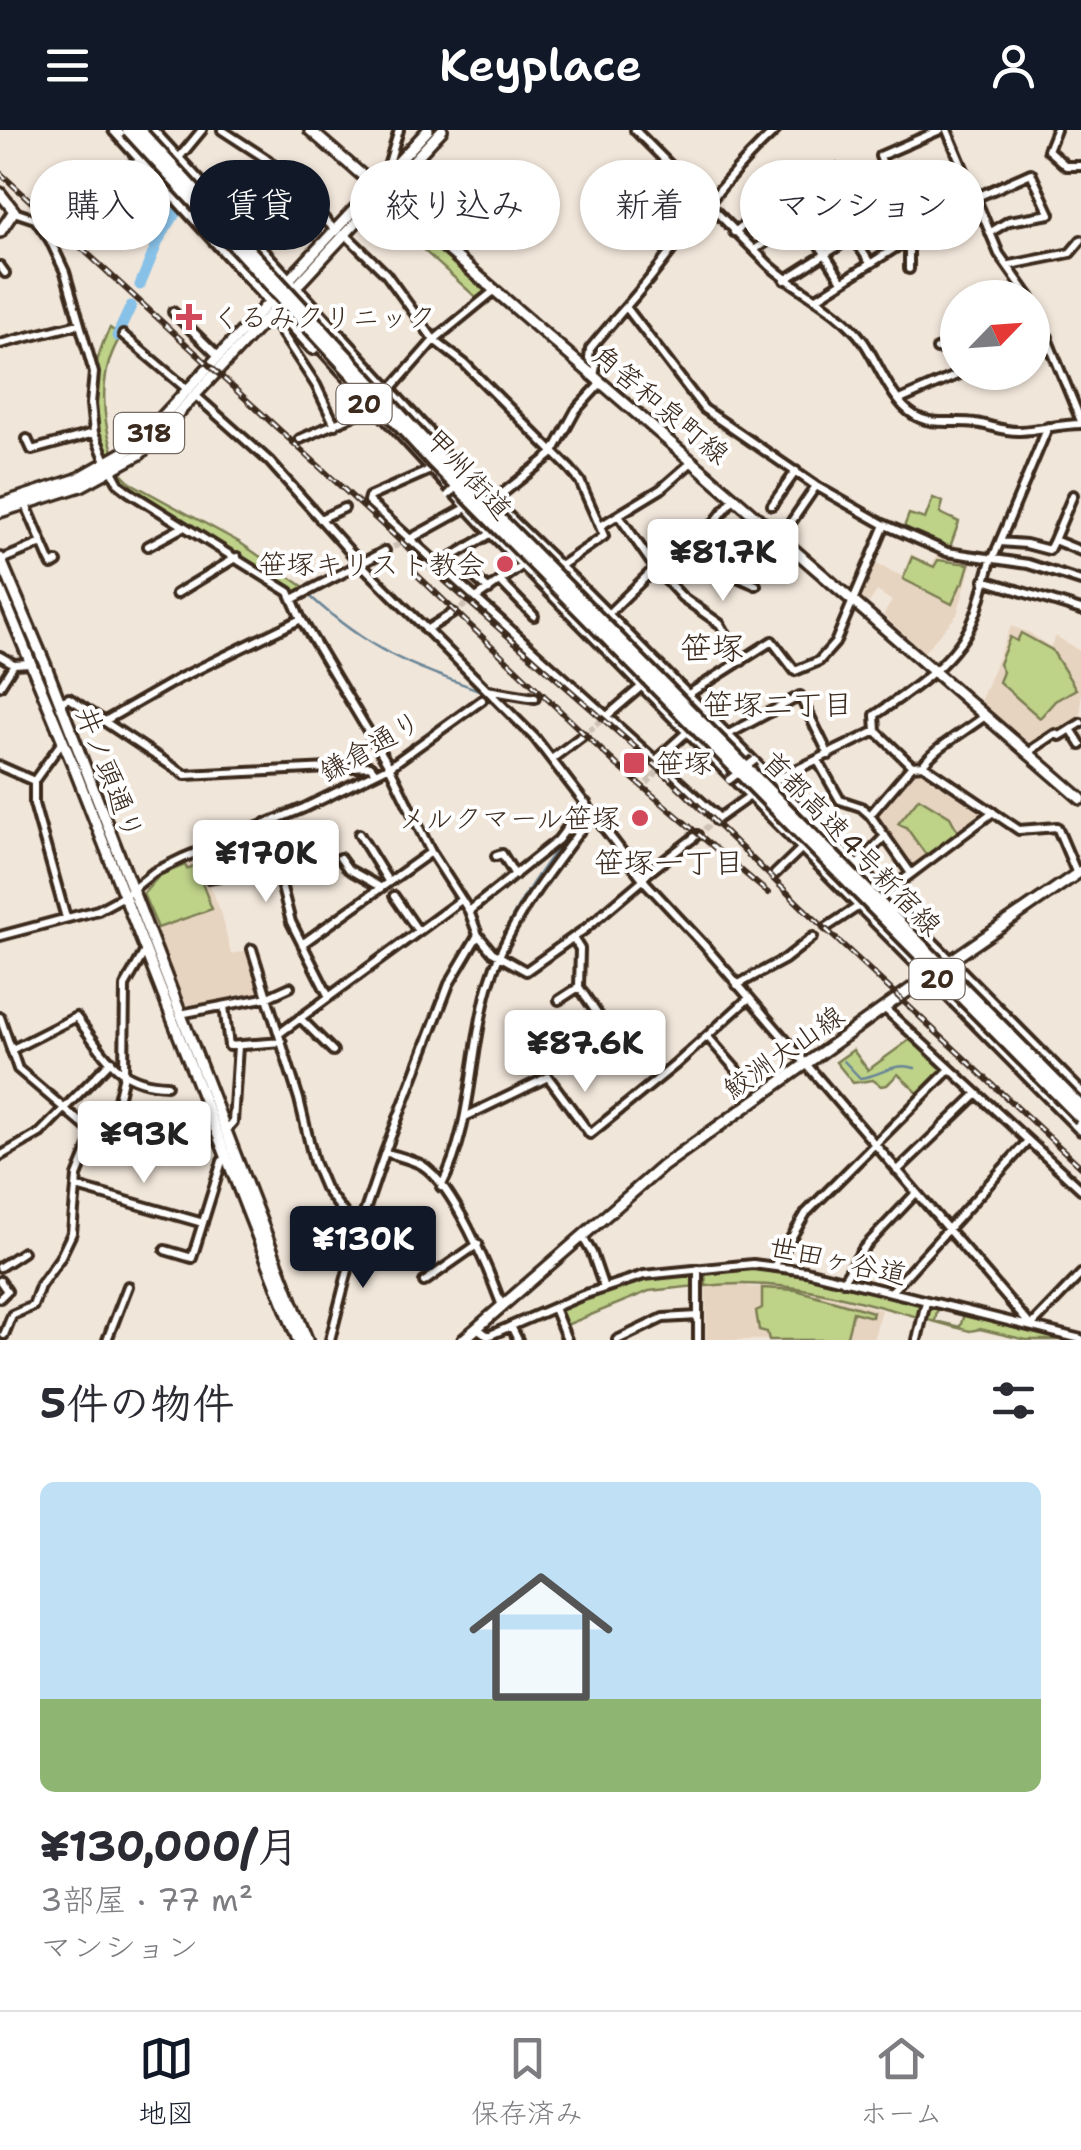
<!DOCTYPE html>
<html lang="ja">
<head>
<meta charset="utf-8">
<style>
  body { margin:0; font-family:"Shantell Sans","Klee One",sans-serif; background:#f7f7f7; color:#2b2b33; height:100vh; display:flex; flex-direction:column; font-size:38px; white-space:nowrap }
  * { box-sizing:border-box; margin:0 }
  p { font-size:32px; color:#7c7c81 }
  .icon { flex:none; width:55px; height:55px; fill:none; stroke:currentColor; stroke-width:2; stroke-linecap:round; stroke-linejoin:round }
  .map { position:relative; height:1210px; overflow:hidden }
  .details { display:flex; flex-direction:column; background:#fff; flex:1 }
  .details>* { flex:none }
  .banner { position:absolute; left:30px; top:30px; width:1022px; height:90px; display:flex; gap:20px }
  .needle { width:65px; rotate:65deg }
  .controls { position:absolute; left:940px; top:150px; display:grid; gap:20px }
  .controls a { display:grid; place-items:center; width:110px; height:110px; border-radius:50%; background:#fff; box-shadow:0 2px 8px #0004; font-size:50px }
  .price { position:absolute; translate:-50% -85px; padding:0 22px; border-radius:10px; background:#fff; color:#222; font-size:32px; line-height:65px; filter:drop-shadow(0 2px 5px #0008) }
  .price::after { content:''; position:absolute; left:50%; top:60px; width:30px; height:22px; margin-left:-15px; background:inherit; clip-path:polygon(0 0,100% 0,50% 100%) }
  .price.selected { background:#111827; color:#fff }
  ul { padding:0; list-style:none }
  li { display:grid; align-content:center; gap:20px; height:530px; padding:0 40px }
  li span { display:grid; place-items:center; height:310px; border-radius:15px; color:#555 }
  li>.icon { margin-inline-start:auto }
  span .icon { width:180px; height:180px; fill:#fffc; stroke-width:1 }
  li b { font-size:42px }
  h2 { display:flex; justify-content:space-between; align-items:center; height:120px; padding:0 40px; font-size:42px }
  .pill { padding:0 35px; border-radius:45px; background:#fff; box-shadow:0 2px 8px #0004; font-size:35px; line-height:90px }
  .pill.selected { background:#111827; color:#fff }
  header { display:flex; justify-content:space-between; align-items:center; height:130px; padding:0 40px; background:#111827; color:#fff; font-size:45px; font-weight:600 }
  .dock { display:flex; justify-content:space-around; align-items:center; height:140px; border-top:2px solid #e1e1e2; background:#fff; font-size:28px; color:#7c7c81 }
  .dock a { display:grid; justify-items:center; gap:5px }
  .dock .selected { color:#111827 }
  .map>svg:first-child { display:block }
</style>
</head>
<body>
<header><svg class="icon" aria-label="menu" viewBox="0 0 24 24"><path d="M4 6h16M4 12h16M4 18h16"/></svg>Keyplace<svg class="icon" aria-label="person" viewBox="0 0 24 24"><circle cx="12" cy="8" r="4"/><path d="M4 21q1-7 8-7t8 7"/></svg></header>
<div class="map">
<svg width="1081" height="1210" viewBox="0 0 1081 1210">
  <rect width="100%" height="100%" fill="#f1e6da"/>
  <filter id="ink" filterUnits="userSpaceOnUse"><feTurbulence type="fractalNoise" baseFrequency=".01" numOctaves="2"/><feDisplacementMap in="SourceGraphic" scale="20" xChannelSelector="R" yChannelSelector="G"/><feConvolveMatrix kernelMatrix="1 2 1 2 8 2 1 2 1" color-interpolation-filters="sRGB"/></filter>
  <g filter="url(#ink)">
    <!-- built -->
    <path fill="#e7d4c0" d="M938,423L973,429L957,485L924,522L883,485L892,471L877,461L869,473L858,465L874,433L902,446L911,424L932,435Z
      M1011,496L1030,503L1050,517L1056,506L1081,522V590L1036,614L1029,613L980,572Z
      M923,638L989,682L912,740L872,687L912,641Z
      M198,725L222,785L231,824L250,820L262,865L186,875L140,761L156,745Z
      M747,1153L748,1157H760V1153H766L813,1161L882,1180L873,1210H706V1157Z"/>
    <!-- green -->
    <path fill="#bed288" stroke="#7c7e53" stroke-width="2.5" d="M392,81L487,163L480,171L387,87Z
      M110,198L121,206C99,240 101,284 113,321L107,325C88,287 89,236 110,198Z
      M122,344L131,353L239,412L307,459L296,465L271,446L133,362L117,347Z
      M933,368L943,372L940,383L959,392L950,417L904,397L909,384L925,389Z
      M912,427L934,437L938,430L969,434L963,454H961L952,474L903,449Z
      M1021,503L1052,520L1076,559L1055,571L1040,588L999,552L1003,542L999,534L1010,507L1017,511Z
      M919,668L950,687L958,702L926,725L906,697L898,694Z
      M185,735L187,739L195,735L212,779L158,798L143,764L160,745Z
      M912,908L946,940L922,967L898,944L887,955L881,956L873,950L853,953L836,932L853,920L868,940Z
      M746,1138L800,1142L938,1177L935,1191L960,1197L964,1184L1081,1210H1026L980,1199L970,1201C881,1179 798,1145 706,1156L705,1142Z
      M692,1143L695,1144L697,1156L649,1161L564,1196L561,1179L647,1149Z
      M762,1158L796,1160L873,1182L872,1187L853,1182L846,1210H769L767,1202L759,1200L756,1181L762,1178Z"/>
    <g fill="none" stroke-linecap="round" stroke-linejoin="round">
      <!-- stream -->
      <path stroke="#698597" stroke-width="2.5" d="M311,467C369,520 406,534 479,560
        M487,845C508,781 547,730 588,678
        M844,931L860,948C882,946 893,931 915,938"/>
      <!-- river -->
      <path stroke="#88c1e7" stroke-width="11" d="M140,155L159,109L177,81
        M117,206L131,176"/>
      <!-- minor-tunnel -->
      <path stroke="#cdc0b4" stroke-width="6" stroke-dasharray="6 3" stroke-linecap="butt" d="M385,421L406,411
        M453,483L473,470
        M582,606L607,586
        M636,634L651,648
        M641,660L663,635
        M697,705L716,690"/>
      <defs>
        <path id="minor" d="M222,0L268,30L335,100
          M635,0L769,135C799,162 838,177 863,211C879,233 894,280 922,289C938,295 958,290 975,293C990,295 1005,302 1020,301C1041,300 1060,294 1081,294
          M947,0L999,124L1030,168
          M1056,0L1048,20L1066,36H1081
          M178,29L202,0
          M386,43L399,0
          M817,50L835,39
          M858,56L896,116
          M788,65L842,151
          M977,67L1031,43L1050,84L1009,91L991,102
          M832,73L885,39
          M14,82L35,89L50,110L65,142L94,243L91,274L94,303L107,333
          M35,89L48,76L142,30
          M904,89L974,60
          M734,102L815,47L870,133
          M345,104L386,144L434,210L465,234L570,339L580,351L604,406L559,437
          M754,120L830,70
          M1010,135L1070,123L1081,110
          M0,136L5,143
          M909,139V106L880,26L940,0
          M785,150L879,90
          M817,168L909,109
          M1032,172L1081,291
          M626,177L704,279L816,356L883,394L947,422L1028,434L1081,451
          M173,182L218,226
          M270,185L316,255L335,295
          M123,205L188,260
          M1032,213L1048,207
          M0,214L79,194
          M937,219L958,209
          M594,246L596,236L589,228L590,219C611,193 634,169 655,142C694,92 729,43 776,0
          M389,261L434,210L495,160
          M196,266L269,331L361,434L535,608L646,753L704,815L1031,1196L1081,1144
          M900,270L964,242
          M27,309L32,320L94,303
          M300,309L368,279
          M112,341L119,354L129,362L289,462L301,489L389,636L431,722L469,781L478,805L492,822L526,841L585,799L644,749
          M428,341L369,367L368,371L716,685
          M493,371L552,324L576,280L601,253
          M26,375L49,429L52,435L57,432
          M772,375L796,341
          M619,386L655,438L682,467L720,494L742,531
          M320,389L344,378
          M790,394L816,356
          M602,395L661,359L693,331
          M408,410L468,377
          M1054,410L1073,365
          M1000,412L1026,414L1049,420L1054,410L1081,421
          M148,416L183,397
          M695,417L735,446L756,455
          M777,428L783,410
          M993,428L1048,297
          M1,430L42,413
          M438,435L492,403
          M470,443L489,460
          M665,448L695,417L734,368
          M984,450L1081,480
          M501,452L534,486
          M176,464L237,427
          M476,468L523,435
          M293,469L385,421
          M607,485L655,438
          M426,500L453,483
          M0,526L14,534L30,533
          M0,556L14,534
          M487,560L535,568
          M687,565L772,511L795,541L819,531L835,513L885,395
          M60,572L69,568L185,645L370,636L375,642
          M607,586L642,556
          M105,591L180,548L301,489
          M1071,599L1081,615
          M876,601L912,636
          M727,605L800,566L829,625
          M62,612L34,651V674L66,788
          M1030,625L1034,618L1055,604L1060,606L1081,593
          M553,628L582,606
          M657,629L688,601
          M818,631L840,670L861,677L870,685L910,742
          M923,635C935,617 966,601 985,586
          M0,636L34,651
          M769,653L876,601L875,585C912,560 957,531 974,488C982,470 985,447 992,428
          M870,685L912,636L923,635L1019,700L1057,697L1077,744
          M716,690L754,663
          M265,693L291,792L329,867
          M359,704L388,751
          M199,720L208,748L231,744L274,723
          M496,726L502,724L515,745
          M340,728L348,739L380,757
          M855,737L885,706
          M775,744L801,719
          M643,747L697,705
          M883,765L993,682
          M394,766L418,801
          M469,781L558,710L586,673
          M827,797L859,776
          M0,806L98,780L124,766L154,742L183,728L304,678L392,635L482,570
          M573,808L580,819L579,857L600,888
          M302,814L431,722
          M252,819L299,969L314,1032L325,1058L357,1100
          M737,855L785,829L813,807
          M559,870L579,857
          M224,876L229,916L282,912
          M884,878L1081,1059
          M180,884L268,867L290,857
          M0,887L18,939L94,1004
          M300,888L333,921
          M280,903L461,770
          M707,906L740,944
          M11,920L76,887C105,924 116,954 167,955
          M465,987L548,947L590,1004L675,935L748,869
          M226,1000L233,992L238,916
          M385,1022C396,1026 411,1029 422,1035C454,1055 489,1141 502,1176
          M0,1026L40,1003L111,931
          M897,1041L976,965
          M77,1057L203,1093
          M441,1057C474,994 469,921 489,854C508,789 554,737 593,683
          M582,1106L592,1123L604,1158
          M165,1120L192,1128L222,1031L227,1029
          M775,1135L806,1083L949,940
          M0,1137L23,1122
          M0,1151L7,1161L0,1168
          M843,1151L863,1119L916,1063
          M424,1152L478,1114
          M891,1162L1027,1012
          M554,1178L567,1210
          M511,1196L518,1210
          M477,1198L488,1206L583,1165L644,1145L753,1134L806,1141L1081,1209
          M4,1205L12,1185L33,1176L40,1156L60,1128L72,1103L77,1046L94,1004L118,970L124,945L125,856L145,821
          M107,1210L128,1156
          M330,1210L358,1101L385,1022L449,854L478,805
          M617,1210L663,1188L698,1186
          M698,1210V1139
          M917,1210L926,1172"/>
        <path id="major" d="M310,0L1081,669
          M0,63L14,81L0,102
          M286,153L428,0
          M293,160L442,0
          M0,374L77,349L135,316L274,167
          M0,382L81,356L140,324L280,174
          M0,428L45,534L307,1210
          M0,459L75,640L298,1210
          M946,834L1081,741
          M463,1210L663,1036L933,843"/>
        <path id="highway" d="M115,0L313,218
          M151,0L438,314
          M312,207L493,403L1081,999
          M431,313L576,454L1081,964"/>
      </defs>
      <!-- minor casing -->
      <use href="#minor" stroke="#3b2a1e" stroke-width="14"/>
      <!-- major casing -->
      <use href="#major" stroke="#3b2a1e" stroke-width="16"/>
      <!-- highway casing -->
      <use href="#highway" stroke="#3b2a1e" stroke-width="18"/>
      <!-- minor -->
      <use href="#minor" stroke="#fff" stroke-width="6"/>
      <!-- major -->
      <use href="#major" stroke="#fff" stroke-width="9"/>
      <!-- highway -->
      <use href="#highway" stroke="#fff" stroke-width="10"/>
      <defs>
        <path id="rail" d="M0,43L422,431L660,639L802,777L1081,1037
          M416,444L617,635L768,763"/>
      </defs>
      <!-- rail casing -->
      <use href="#rail" stroke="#3b2a1e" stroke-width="6"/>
      <!-- rail -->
      <use href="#rail" stroke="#fff" stroke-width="2.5" stroke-dasharray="8" stroke-linecap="butt"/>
      <defs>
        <path id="minor-bridge" d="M448,365L472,341
          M729,650L755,630"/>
        <path id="highway-bridge" d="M128,0L434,333L1081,988
          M139,0L439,327L1081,977"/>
      </defs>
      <!-- minor-bridge casing -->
      <use href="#minor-bridge" stroke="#3b2a1e" stroke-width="14" stroke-linecap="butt"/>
      <!-- highway-bridge casing -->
      <use href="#highway-bridge" stroke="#3b2a1e" stroke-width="18" stroke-linecap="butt"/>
      <!-- minor-bridge -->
      <use href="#minor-bridge" stroke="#fff" stroke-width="6"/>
      <!-- highway-bridge -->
      <use href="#highway-bridge" stroke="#fff" stroke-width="10"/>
    </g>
  </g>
  <!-- markers -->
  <g fill="#d1495b" stroke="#fff" stroke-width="4">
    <path d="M184 172h10v10h10v10h-10v10h-10v-10h-10v-10h10z"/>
    <circle cx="505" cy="434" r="10"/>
    <rect x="622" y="621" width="24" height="24" rx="5"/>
    <circle cx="640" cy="688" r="10"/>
  </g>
  <g text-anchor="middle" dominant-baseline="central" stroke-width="8" stroke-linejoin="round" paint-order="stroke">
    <!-- shield labels -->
    <g fill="#fff" stroke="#766a62" stroke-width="2.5">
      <rect x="336.5" y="254" width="55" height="40" rx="8"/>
      <rect x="114" y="283" width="70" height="40" rx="8"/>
      <rect x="909.5" y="829" width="55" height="40" rx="8"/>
    </g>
    <g font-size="25" font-weight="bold" fill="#3b2a1e">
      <text x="364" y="274">20</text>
      <text x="149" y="303">318</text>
      <text x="937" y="849">20</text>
    </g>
    <!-- poi labels -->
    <g font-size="28" fill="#3b2a1e" stroke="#fff" text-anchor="start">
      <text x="212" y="187">くるみクリニック</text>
      <text x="485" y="434" text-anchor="end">笹塚キリスト教会</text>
      <text x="656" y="633">笹塚</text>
      <text x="620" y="688" text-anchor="end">メルクマール笹塚</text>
    </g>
    <!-- street labels -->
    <g font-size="28" fill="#3b2a1e" stroke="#fff">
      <text transform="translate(661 274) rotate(40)">角筈和泉町線</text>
      <text transform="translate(469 344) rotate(47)">甲州街道</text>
      <text transform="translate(370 616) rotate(-30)">鎌倉通り</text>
      <text transform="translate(110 643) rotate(69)">井ノ頭通り</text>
      <text transform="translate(852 713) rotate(46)">首都高速4号新宿線</text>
      <text transform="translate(783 922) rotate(-35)">鮫洲大山線</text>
      <text transform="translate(838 1130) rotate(12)">世田ヶ谷道</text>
    </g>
    <!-- neighbourhood labels -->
    <g font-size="30" fill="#3b2a1e" stroke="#fff">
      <text x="778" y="574">笹塚二丁目</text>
      <text x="669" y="732">笹塚一丁目</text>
    </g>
    <!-- quarter labels -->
    <g font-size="32" fill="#3b2a1e" stroke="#fff">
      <text x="712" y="517">笹塚</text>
    </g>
  </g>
</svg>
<div class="controls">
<a><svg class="needle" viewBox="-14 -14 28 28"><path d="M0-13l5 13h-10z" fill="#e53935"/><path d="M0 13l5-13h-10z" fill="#7c7c81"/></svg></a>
</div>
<b class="price" style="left:723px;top:474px">¥81.7K</b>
<b class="price" style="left:266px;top:775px">¥170K</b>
<b class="price" style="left:585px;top:965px">¥87.6K</b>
<b class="price" style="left:144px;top:1056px">¥93K</b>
<b class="price selected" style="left:363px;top:1161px">¥130K</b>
<div class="banner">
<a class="pill">購入</a>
<a class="pill selected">賃貸</a>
<a class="pill">絞り込み</a>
<a class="pill">新着</a>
<a class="pill">マンション</a>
</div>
</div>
<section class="details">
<h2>5件の物件<svg class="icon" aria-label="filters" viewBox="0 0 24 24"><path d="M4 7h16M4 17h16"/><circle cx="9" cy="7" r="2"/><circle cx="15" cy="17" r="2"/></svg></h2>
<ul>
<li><span style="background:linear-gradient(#bfe0f5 70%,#8fb573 0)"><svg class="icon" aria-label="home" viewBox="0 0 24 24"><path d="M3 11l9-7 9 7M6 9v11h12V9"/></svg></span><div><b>¥130,000/月</b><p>3部屋 · 77 m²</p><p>マンション</p></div></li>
</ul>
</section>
<nav class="dock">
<a class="selected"><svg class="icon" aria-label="map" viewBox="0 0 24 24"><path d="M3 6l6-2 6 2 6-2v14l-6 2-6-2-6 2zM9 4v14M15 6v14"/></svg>地図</a>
<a><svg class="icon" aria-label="saved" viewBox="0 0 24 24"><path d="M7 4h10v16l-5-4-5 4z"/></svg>保存済み</a>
<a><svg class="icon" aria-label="home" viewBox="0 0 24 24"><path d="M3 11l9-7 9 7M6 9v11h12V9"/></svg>ホーム</a>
</nav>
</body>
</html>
